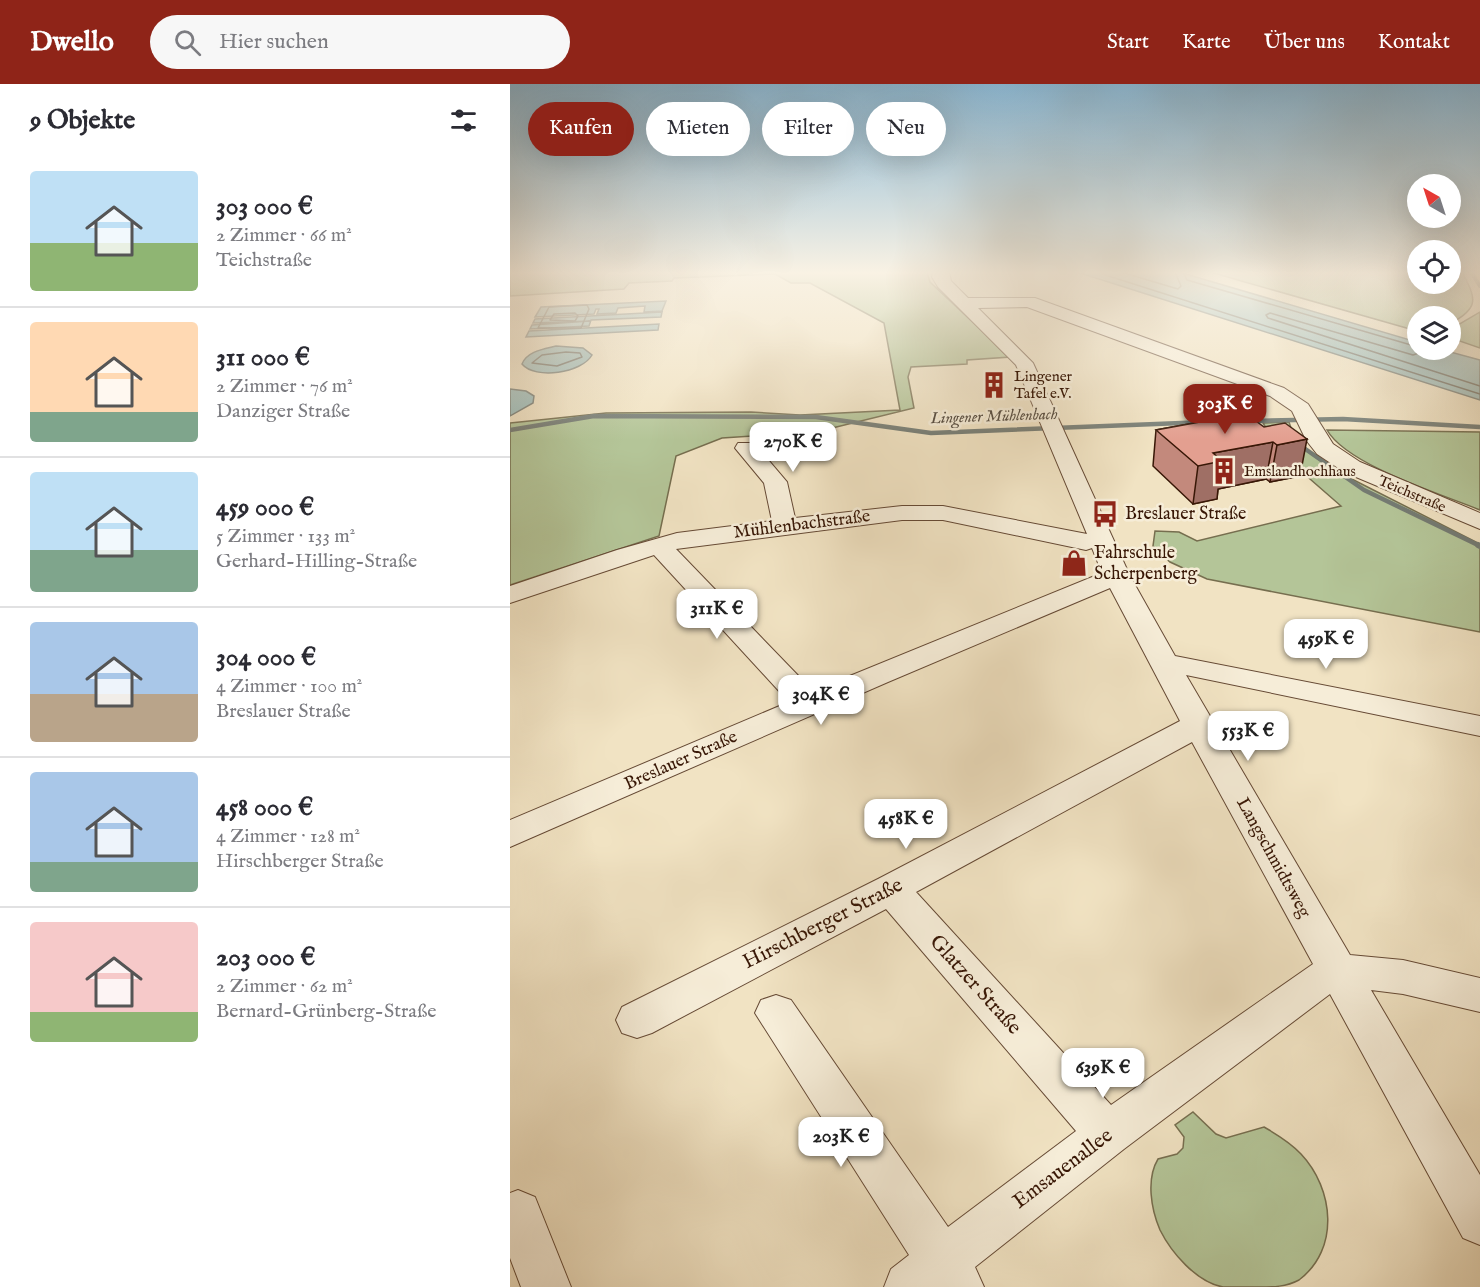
<!DOCTYPE html>
<html lang="de">
<head>
<meta charset="utf-8">
<style>
  body { margin:0; font-family:"IM FELL English",serif; background:#f7f7f7; color:#2b2b33; height:100vh; display:flex; flex-direction:column; font-size:22px; white-space:nowrap }
  * { box-sizing:border-box; margin:0 }
  p { font-size:20px; color:#7c7c81 }
  .icon { flex:none; width:33px; height:33px; fill:none; stroke:currentColor; stroke-width:2; stroke-linecap:round; stroke-linejoin:round }
  .map { position:relative; flex:1; overflow:hidden }
  .sheet { display:flex; flex-direction:column; background:#fff; width:510px }
  .sheet>* { flex:none }
  .hud { position:absolute; left:18px; top:18px; width:570px; height:54px; display:flex; gap:12px }
  .needle { width:39px; rotate:321deg }
  .buttons { position:absolute; left:897px; top:90px; display:grid; gap:12px }
  .buttons a { display:grid; place-items:center; width:54px; height:54px; border-radius:50%; background:#fff; box-shadow:0 6px 24px #0002; font-size:30px }
  .price { position:absolute; translate:-50% -51px; padding:0 14px; border-radius:12px; background:#fff; color:#222; font-size:20px; line-height:39px; filter:drop-shadow(0 2px 3px #0008) }
  .price::after { content:''; position:absolute; left:50%; top:36px; width:18px; height:14px; margin-left:-9px; background:inherit; clip-path:polygon(0 0,100% 0,50% 100%) }
  .price.current { background:#8f2418; color:#fff }
  ul { padding:0; list-style:none }
  li { display:flex; align-items:center; gap:18px; height:150px; padding:0 30px }
  li+li { border-top:2px solid #e1e1e2 }
  li span { display:grid; place-items:center; flex:none; width:168px; height:120px; border-radius:6px; color:#555 }
  li>.icon { margin-inline-start:auto }
  span .icon { width:72px; height:72px; fill:#fffc; stroke-width:1 }
  li b { font-size:26px }
  h2 { display:flex; justify-content:space-between; align-items:center; height:72px; padding:0 30px; font-size:26px }
  .chip { padding:0 21px; border-radius:27px; background:#fff; box-shadow:0 6px 24px #0002; font-size:21px; line-height:54px }
  .chip.current { background:#8f2418; color:#fff }
  header { display:flex; align-items:center; gap:36px; box-sizing:border-box; height:84px; padding:0 30px; background:#8f2418; color:#fff }
  header strong { font-size:28px }
  nav { display:flex; gap:33px; margin-inline-start:auto; font-size:21px }
  .search { width:420px; height:54px; background:#f7f7f7; display:flex; align-items:center; gap:15px; box-sizing:border-box; padding:0 21px; border-radius:33px; color:#7c7c81; font-size:22px }
  main { display:flex; flex:1; min-height:0 }
  .map>svg:first-child { display:block }
</style>
</head>
<body>
<header>
<strong>Dwello</strong>
<div class="search"><svg class="icon" aria-label="search" viewBox="0 0 24 24"><circle cx="10" cy="10" r="6"/><path d="M15 15l6 6"/></svg>Hier suchen</div>
<nav><a>Start</a><a>Karte</a><a>Über uns</a><a>Kontakt</a></nav>
</header>
<main>
<section class="sheet">
<h2>9 Objekte<svg class="icon" aria-label="filters" viewBox="0 0 24 24"><path d="M4 7h16M4 17h16"/><circle cx="9" cy="7" r="2"/><circle cx="15" cy="17" r="2"/></svg></h2>
<ul>
<li><span style="background:linear-gradient(#bfe0f5 60%,#8fb573 0)"><svg class="icon" aria-label="home" viewBox="0 0 24 24"><path d="M3 11l9-7 9 7M6 9v11h12V9"/></svg></span><div><b>303 000 €</b><p>2 Zimmer · 66 m²</p><p>Teichstraße</p></div></li>
<li><span style="background:linear-gradient(#ffd9b3 75%,#7fa58c 0)"><svg class="icon" aria-label="home" viewBox="0 0 24 24"><path d="M3 11l9-7 9 7M6 9v11h12V9"/></svg></span><div><b>311 000 €</b><p>2 Zimmer · 76 m²</p><p>Danziger Straße</p></div></li>
<li><span style="background:linear-gradient(#bfe0f5 65%,#7fa58c 0)"><svg class="icon" aria-label="home" viewBox="0 0 24 24"><path d="M3 11l9-7 9 7M6 9v11h12V9"/></svg></span><div><b>459 000 €</b><p>5 Zimmer · 133 m²</p><p>Gerhard-Hilling-Straße</p></div></li>
<li><span style="background:linear-gradient(#a9c7e8 60%,#b9a48a 0)"><svg class="icon" aria-label="home" viewBox="0 0 24 24"><path d="M3 11l9-7 9 7M6 9v11h12V9"/></svg></span><div><b>304 000 €</b><p>4 Zimmer · 100 m²</p><p>Breslauer Straße</p></div></li>
<li><span style="background:linear-gradient(#a9c7e8 75%,#7fa58c 0)"><svg class="icon" aria-label="home" viewBox="0 0 24 24"><path d="M3 11l9-7 9 7M6 9v11h12V9"/></svg></span><div><b>458 000 €</b><p>4 Zimmer · 128 m²</p><p>Hirschberger Straße</p></div></li>
<li><span style="background:linear-gradient(#f6c9c9 75%,#8fb573 0)"><svg class="icon" aria-label="home" viewBox="0 0 24 24"><path d="M3 11l9-7 9 7M6 9v11h12V9"/></svg></span><div><b>203 000 €</b><p>2 Zimmer · 62 m²</p><p>Bernard-Grünberg-Straße</p></div></li>
</ul>
</section>
<div class="map">
<svg width="970" height="1203" viewBox="0 0 970 1203">
  <rect width="100%" height="100%" fill="#f1e3c3"/>
  <filter id="stains"><feTurbulence type="fractalNoise" baseFrequency=".00333" numOctaves="4"/><feColorMatrix values="0 0 0 0 .2 0 0 0 0 .09 0 0 0 0 .02 0 0 0 .5 -.17"/></filter>
  <radialGradient id="worn" r=".72"><stop offset=".6" stop-color="#630" stop-opacity="0"/><stop offset="1" stop-color="#630" stop-opacity=".3"/></radialGradient>
  <!-- green -->
  <path fill="#b4c598" stroke="#766e4f" stroke-width="1.5" d="M0,188H417L420,198L500,273L457,276V280L401,283L398,293L404,324L306,348L212,354L166,372L149,452L0,501V339L96,329L241,328L290,331L390,326L374,239L300,199H281L265,190L164,194L162,197L119,199L114,205L0,212Z
    M700,188H907L908,200H940L941,188H952C966,214 970,224 941,239L940,232H908L907,247Z
    M970,228V264L941,254V245Z
    M779,338L786,359L822,385L970,460V548L697,495L660,478L643,462L645,447L669,448L687,457L831,422L800,395L765,358L753,339Z
    M817,346L970,348V426C931,410 837,381 817,346Z
    M683,1028L706,1050L716,1054L754,1043C768,1051 781,1059 791,1070C824,1105 830,1165 789,1196C776,1203 763,1203 749,1203C737,1203 724,1203 713,1203C686,1198 661,1168 650,1146C641,1125 636,1095 648,1075L667,1070L673,1064L674,1053L665,1041Z"/>
  <!-- water -->
  <path fill="#9cbdbb" stroke="#747b73" stroke-width="1.5" d="M567,188H669L907,258L908,266H933L970,276V316Z
    M156,217L152,227L134,228L135,222L108,224L106,229L87,230L89,225H86L84,230L25,233L31,223Z
    M152,228L151,233L81,236L79,242L20,245L22,241L80,237L23,239L25,235Z
    M149,240L148,246L16,253L19,247Z
    M46,262L73,264L82,271C72,289 25,296 12,280C17,267 34,265 46,262Z
    M0,305L16,307L24,312L23,319L0,332Z"/>
  <g fill="none" stroke-linecap="round" stroke-linejoin="round">
    <!-- shore -->
    <path stroke="#6a6a60" stroke-width="1.5" d="M586,188L970,310
      M611,188L668,205L671,202L665,188
      M673,188L677,196L908,263
      M77,221L79,225L71,244H28L39,223Z
      M65,229L68,232L65,237L40,236L44,230Z
      M918,266L903,271L760,229L756,231L758,234L970,302
      M56,268L70,269L72,273L47,282L22,279L32,271Z"/>
    <!-- stream-far2 -->
    <path stroke="#747b73" stroke-width="4" d="M961,188L970,202"/>
    <!-- stream-far1 -->
    <path stroke="#747b73" stroke-width="4.5" d="M740,337L833,335L970,343
      M0,346L84,332L306,333L421,349L697,338
      M791,362L854,406L970,462"/>
    <!-- stream -->
    <path stroke="#747b73" stroke-width="6" d="M968,461L970,462"/>
    <defs>
      <path id="minor" d="M423,188H439L441,197L458,214H525L774,304L798,320L823,360L850,378L970,429V445L834,388L807,370L796,356L782,327L760,312L517,223L468,224L523,279L620,492L665,572L970,632V652L676,591L840,871L893,876L970,894V928L893,910L861,906L970,1091V1161L953,1154L820,910L614,1065L465,1183L474,1203H374L381,1185L399,1171L245,929L251,916L266,911L281,916L438,1143L566,1047L376,825L142,949L127,954L112,949L106,936L112,923L368,795L670,637L600,504L378,598L0,763V736L279,618L144,471L0,519V502L107,466L167,449L262,437L254,399L225,364L228,359H244L277,398L285,434L392,422H433L577,450L506,281L428,203L422,193ZM392,436H433L576,466L582,464L592,489L303,607L166,465ZM682,658L803,880L601,1021L406,808Z
        M8,1106L25,1113L61,1203H11L0,1174V1109Z"/>
    </defs>
    <!-- minor casing -->
    <use href="#minor" stroke="#664a35" stroke-width="2"/>
    <!-- minor -->
    <use href="#minor" fill="#f6edd8" fill-rule="evenodd"/>
  </g>
  <!-- wall -->
  <path fill="#c3897c" stroke="#381706" stroke-width="1.5" d="M700,324L754,343L790,392L760,398L756,395L708,405L707,415L683,420L643,382L646,346L695,337L696,328L699,327Z"/>
  <!-- shaded-wall -->
  <path fill="#9f6f65" stroke="#381706" stroke-width="1.5" d="M797,355L790,392L760,398L767,361Z
    M763,358L756,395L708,405L707,415L683,420L688,382L703,369Z"/>
  <!-- building -->
  <path fill="#e39f90" stroke="#381706" stroke-width="1.5" d="M723,320L754,343L775,339L797,355L767,361L763,358L703,369L712,377L688,382L646,346L706,335L696,328L703,326L700,324Z"/>
  <!-- sky -->
  <linearGradient id="sky" x2="0" y2="1"><stop stop-color="#89b8d6"/><stop offset="0.53" stop-color="#f9f2e4"/><stop offset="1" stop-color="#f9f2e4" stop-opacity="0"/></linearGradient>
  <rect width="970" height="356" fill="url(#sky)"/>
  <!-- icons -->
  <defs>
    <symbol id="building-bare" viewBox="-9 -9 18 18"><path d="M-4-6H4V6H1V3H-1V6H-4ZM-2.5-4.3h1.7v1.8h-1.7ZM.8-4.3h1.7v1.8H.8ZM-2.5-1h1.7V.8h-1.7ZM.8-1h1.7V.8H.8Z" fill="#8f2418" stroke="#f6edd8" stroke-width="2.5" paint-order="stroke"/></symbol>
    <symbol id="bus-bare" viewBox="-9 -9 18 18"><path d="M-5-6H5V4H4V6H2V4H-2V6H-4V4H-5ZM-3.5-4V0h7V-4ZM-3.5 1.2v1.5H-2V1.2ZM2 1.2v1.5H3.5V1.2Z" fill="#8f2418" stroke="#f6edd8" stroke-width="2.5" paint-order="stroke"/></symbol>
    <symbol id="shop-bare" viewBox="-9 -9 18 18"><path d="M-5-2.5h2.3a2.7 3.5 0 0 1 5.4 0H5L5.5 6h-11ZM-1.5-2.5h3a1.5 2.3 0 0 0-3 0Z" fill="#8f2418" stroke="#f6edd8" stroke-width="2.5" paint-order="stroke"/></symbol>
  </defs>
  <g fill-rule="evenodd">
    <use href="#building-bare" x="465" y="282" width="38" height="38"/>
    <use href="#building-bare" x="695" y="368" width="38" height="38"/>
    <use href="#bus-bare" x="576" y="411" width="38" height="38"/>
    <use href="#shop-bare" x="545" y="460" width="38" height="38"/>
  </g>
  <g text-anchor="middle" dominant-baseline="central" stroke-width="5" stroke-linejoin="round" paint-order="stroke">
    <!-- far-poi labels -->
    <g font-size="15" fill="#381706" stroke="#f6edd8" text-anchor="start">
      <text x="504" y="292">Lingener<tspan x="504" dy="17">Tafel e.V.</tspan></text>
      <text x="734" y="387">Emslandhochhaus</text>
    </g>
    <!-- far-street labels -->
    <g font-size="15" fill="#381706" stroke="#f6edd8">
      <text transform="translate(902 410) rotate(23)">Teichstraße</text>
    </g>
    <!-- far-water labels -->
    <g font-size="16" font-style="italic" fill="#5b5145" stroke="#f6edd8">
      <text transform="translate(484 333) rotate(-2)">Lingener Mühlenbach</text>
    </g>
    <!-- poi labels -->
    <g font-size="18" fill="#381706" stroke="#f6edd8" text-anchor="start">
      <text x="615" y="430">Breslauer Straße</text>
      <text x="584" y="469">Fahrschule<tspan x="584" dy="21">Scherpenberg</tspan></text>
    </g>
    <!-- street labels -->
    <g font-size="18" fill="#381706" stroke="#f6edd8">
      <text transform="translate(292 441) rotate(-7)">Mühlenbachstraße</text>
      <text transform="translate(171 677) rotate(-24)">Breslauer Straße</text>
      <text transform="translate(763 774) rotate(61)">Langschmidtsweg</text>
    </g>
    <!-- near-street labels -->
    <g font-size="21" fill="#381706" stroke="#f6edd8">
      <text transform="translate(313 840) rotate(-27)">Hirschberger Straße</text>
      <text transform="translate(465 901) rotate(48)">Glatzer Straße</text>
      <text transform="translate(553 1085) rotate(-37)">Emsauenallee</text>
    </g>
  </g>
  <rect width="100%" height="100%" filter="url(#stains)"/>
  <rect width="100%" height="100%" fill="url(#worn)"/>
</svg>
<div class="buttons">
<a><svg class="needle" viewBox="-14 -14 28 28"><path d="M0-13l5 13h-10z" fill="#e53935"/><path d="M0 13l5-13h-10z" fill="#7c7c81"/></svg></a>
<a><svg class="icon" aria-label="locate" viewBox="0 0 24 24"><circle cx="12" cy="12" r="6"/><path d="M12 2v4M12 18v4M2 12h4M18 12h4"/></svg></a>
<a><svg class="icon" aria-label="layers" viewBox="0 0 24 24"><path d="M12 4l9 5-9 5-9-5zM3 14l9 5 9-5"/></svg></a>
</div>
<b class="price current" style="left:715px;top:351px">303K €</b>
<b class="price" style="left:283px;top:389px">270K €</b>
<b class="price" style="left:207px;top:556px">311K €</b>
<b class="price" style="left:816px;top:586px">459K €</b>
<b class="price" style="left:311px;top:642px">304K €</b>
<b class="price" style="left:738px;top:678px">553K €</b>
<b class="price" style="left:396px;top:766px">458K €</b>
<b class="price" style="left:593px;top:1015px">639K €</b>
<b class="price" style="left:331px;top:1084px">203K €</b>
<div class="hud">
<a class="chip current">Kaufen</a>
<a class="chip">Mieten</a>
<a class="chip">Filter</a>
<a class="chip">Neu</a>
</div>
</div>
</main>
</body>
</html>
